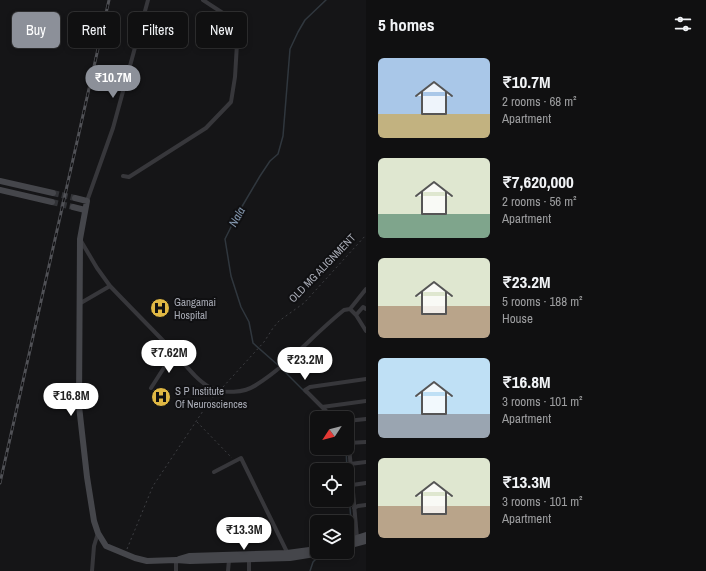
<!DOCTYPE html>
<html lang="en">
<head>
<meta charset="utf-8">
<style>
  body { margin:0; font-family:"Archivo Narrow",sans-serif; background:#19191a; color:#f1f3f6; height:100vh; display:flex; flex-direction:column; font-size:15px; white-space:nowrap }
  * { box-sizing:border-box; margin:0 }
  p { font-size:13px; color:#9c9d9f }
  .icon { flex:none; width:22px; height:22px; fill:none; stroke:currentColor; stroke-width:2; stroke-linecap:round; stroke-linejoin:round }
  .map { position:relative; flex:1; overflow:hidden }
  .panel { display:flex; flex-direction:column; background:#101011; width:340px }
  .panel>* { flex:none }
  .banner { position:absolute; left:12px; top:12px; width:294px; height:36px; display:flex; gap:8px }
  .needle { width:26px; rotate:234deg }
  .buttons { position:absolute; left:310px; top:411px; display:grid; gap:8px }
  .buttons a { display:grid; place-items:center; width:44px; height:44px; border-radius:6px; background:#101011; box-shadow:0 2px 6px #0003,0 0 0 1px #303031; font-size:20px }
  .price { position:absolute; translate:-50% -34px; padding:0 9px; border-radius:14px; background:#fff; color:#222; font-size:13px; line-height:26px; filter:drop-shadow(0 1px 2px #0008) }
  .price::after { content:''; position:absolute; left:50%; top:24px; width:12px; height:9px; margin-left:-6px; background:inherit; clip-path:polygon(0 0,100% 0,50% 100%) }
  .price.current { background:#8c9099; color:#fff }
  ul { padding:0; list-style:none }
  li { display:flex; align-items:center; gap:12px; height:100px; padding:0 12px }
  li span { display:grid; place-items:center; flex:none; width:112px; height:80px; border-radius:6px; color:#555 }
  li>.icon { margin-inline-start:auto }
  span .icon { width:48px; height:48px; fill:#fffc; stroke-width:1 }
  li b { font-size:17px }
  h2 { display:flex; justify-content:space-between; align-items:center; height:48px; padding:0 12px; font-size:17px }
  .pill { padding:0 14px; border-radius:6px; background:#101011; box-shadow:0 2px 6px #0003,0 0 0 1px #303031; font-size:14px; line-height:36px }
  .pill.current { background:#8c9099; color:#fff }
  main { display:flex; flex:1; min-height:0 }
  .map>svg:first-child { display:block }
</style>
</head>
<body>
<main>
<div class="map">
<svg width="366" height="571" viewBox="0 0 366 571">
  <rect width="100%" height="100%" fill="#151517"/>
  <g fill="none" stroke-linecap="round" stroke-linejoin="round">
    <!-- stream -->
    <path stroke="#30373e" stroke-width="1.5" d="M306,393L279,366L253,343L249,322L241,307L231,276L225,239L237,215L260,176L270,161L278,154L283,136L290,49L298,32L305,20L326,0
      M346,448L347,470
      M347,470L352,533L347,535
      M310,571L313,562L319,556"/>
    <!-- secondary-tunnel -->
    <path stroke="#323337" stroke-width="6" stroke-dasharray="6 3" stroke-linecap="butt" d="M53,193L75,198
      M52,202L73,207"/>
    <!-- path -->
    <path stroke="#3d3e42" stroke-width="1" stroke-dasharray="2 3" stroke-linecap="butt" d="M223,387L264,342L273,328L279,321L304,303L366,235
      M197,422L232,458
      M127,549L153,486L209,402L215,395"/>
    <!-- street -->
    <path stroke="#37373b" stroke-width="4" d="M123,176L129,177L206,128L231,102L235,77L238,27L232,19L203,0
      M87,201L113,128L148,0
      M81,241L97,268L110,286
      M79,304L110,286C131,308 153,330 174,352C185,364 196,380 211,388C224,394 244,393 256,385C288,365 314,334 344,310L350,309L356,315L366,331
      M350,309L366,289
      M356,315L363,307L366,309
      M151,388L174,352
      M322,407L366,401
      M333,418L305,390L310,387L366,379
      M347,421L366,419
      M347,442L349,446L357,538
      M348,443L366,442
      M350,464L366,462
      M214,472L241,458L288,554
      M352,485L366,483
      M354,508L358,506L366,505
      M176,560V571
      M92,571L94,546L98,533
      M228,571L229,560
      M249,571V560"/>
    <!-- secondary -->
    <path stroke="#45464b" stroke-width="6" d="M0,181L53,193
      M0,190L52,202
      M75,198L87,201L80,239L79,406L87,477L94,521L98,533L106,546L135,558L147,561L176,560L190,561L290,558L327,552
      M73,207L85,210
      M347,541L366,535
      M347,546L366,541
      M179,559L189,556L287,553L317,549"/>
    <defs>
      <path id="rail" d="M0,483L109,0"/>
    </defs>
    <!-- rail casing -->
    <use href="#rail" stroke="#505156" stroke-width="3"/>
    <!-- rail -->
    <use href="#rail" stroke="#101012" stroke-width="1.5" stroke-dasharray="4.5" stroke-linecap="butt"/>
  </g>
  <!-- icons -->
  <defs>
    <symbol id="hospital-disc" viewBox="-11 -11 22 22"><circle r="9.5" fill="#e0b844" stroke="#101012"/><path d="M-5-5h3v3.5h4V-5h3V5h-3V1.5h-4V5h-3Z" fill="#111"/></symbol>
  </defs>
  <g fill-rule="evenodd">
    <use href="#hospital-disc" x="149" y="297" width="22" height="22"/>
    <use href="#hospital-disc" x="150" y="386" width="22" height="22"/>
  </g>
  <g text-anchor="middle" dominant-baseline="central" stroke-width="4" stroke-linejoin="round" paint-order="stroke">
    <!-- street labels -->
    <g font-size="11" fill="#a8abb5" stroke="#101012">
      <text transform="translate(322 268) rotate(-46)">OLD MG ALIGNMENT</text>
    </g>
    <!-- poi labels -->
    <g font-size="11" fill="#a8abb5" stroke="#101012" text-anchor="start">
      <text x="174" y="302">Gangamai<tspan x="174" dy="13">Hospital</tspan></text>
      <text x="175" y="391">S P Institute<tspan x="175" dy="13">Of Neurosciences</tspan></text>
    </g>
    <!-- water labels -->
    <g font-size="12" font-style="italic" fill="#8396ad" stroke="#101012">
      <text transform="translate(237 217) rotate(-61)">Nala</text>
    </g>
  </g>
</svg>
<div class="buttons">
<a><svg class="needle" viewBox="-14 -14 28 28"><path d="M0-13l5 13h-10z" fill="#e53935"/><path d="M0 13l5-13h-10z" fill="#9c9d9f"/></svg></a>
<a><svg class="icon" aria-label="locate" viewBox="0 0 24 24"><circle cx="12" cy="12" r="6"/><path d="M12 2v4M12 18v4M2 12h4M18 12h4"/></svg></a>
<a><svg class="icon" aria-label="layers" viewBox="0 0 24 24"><path d="M12 4l9 5-9 5-9-5zM3 14l9 5 9-5"/></svg></a>
</div>
<b class="price current" style="left:113px;top:99px">₹10.7M</b>
<b class="price" style="left:169px;top:374px">₹7.62M</b>
<b class="price" style="left:305px;top:381px">₹23.2M</b>
<b class="price" style="left:71px;top:417px">₹16.8M</b>
<b class="price" style="left:244px;top:551px">₹13.3M</b>
<div class="banner">
<a class="pill current">Buy</a>
<a class="pill">Rent</a>
<a class="pill">Filters</a>
<a class="pill">New</a>
</div>
</div>
<section class="panel">
<h2>5 homes<svg class="icon" aria-label="filters" viewBox="0 0 24 24"><path d="M4 7h16M4 17h16"/><circle cx="9" cy="7" r="2"/><circle cx="15" cy="17" r="2"/></svg></h2>
<ul>
<li><span style="background:linear-gradient(#a9c7e8 70%,#c2b280 0)"><svg class="icon" aria-label="home" viewBox="0 0 24 24"><path d="M3 11l9-7 9 7M6 9v11h12V9"/></svg></span><div><b>₹10.7M</b><p>2 rooms · 68 m²</p><p>Apartment</p></div></li>
<li><span style="background:linear-gradient(#dfe7d0 70%,#7fa58c 0)"><svg class="icon" aria-label="home" viewBox="0 0 24 24"><path d="M3 11l9-7 9 7M6 9v11h12V9"/></svg></span><div><b>₹7,620,000</b><p>2 rooms · 56 m²</p><p>Apartment</p></div></li>
<li><span style="background:linear-gradient(#dfe7d0 60%,#b9a48a 0)"><svg class="icon" aria-label="home" viewBox="0 0 24 24"><path d="M3 11l9-7 9 7M6 9v11h12V9"/></svg></span><div><b>₹23.2M</b><p>5 rooms · 188 m²</p><p>House</p></div></li>
<li><span style="background:linear-gradient(#bfe0f5 70%,#9aa5b1 0)"><svg class="icon" aria-label="home" viewBox="0 0 24 24"><path d="M3 11l9-7 9 7M6 9v11h12V9"/></svg></span><div><b>₹16.8M</b><p>3 rooms · 101 m²</p><p>Apartment</p></div></li>
<li><span style="background:linear-gradient(#dfe7d0 60%,#b9a48a 0)"><svg class="icon" aria-label="home" viewBox="0 0 24 24"><path d="M3 11l9-7 9 7M6 9v11h12V9"/></svg></span><div><b>₹13.3M</b><p>3 rooms · 101 m²</p><p>Apartment</p></div></li>
</ul>
</section>
</main>
</body>
</html>
